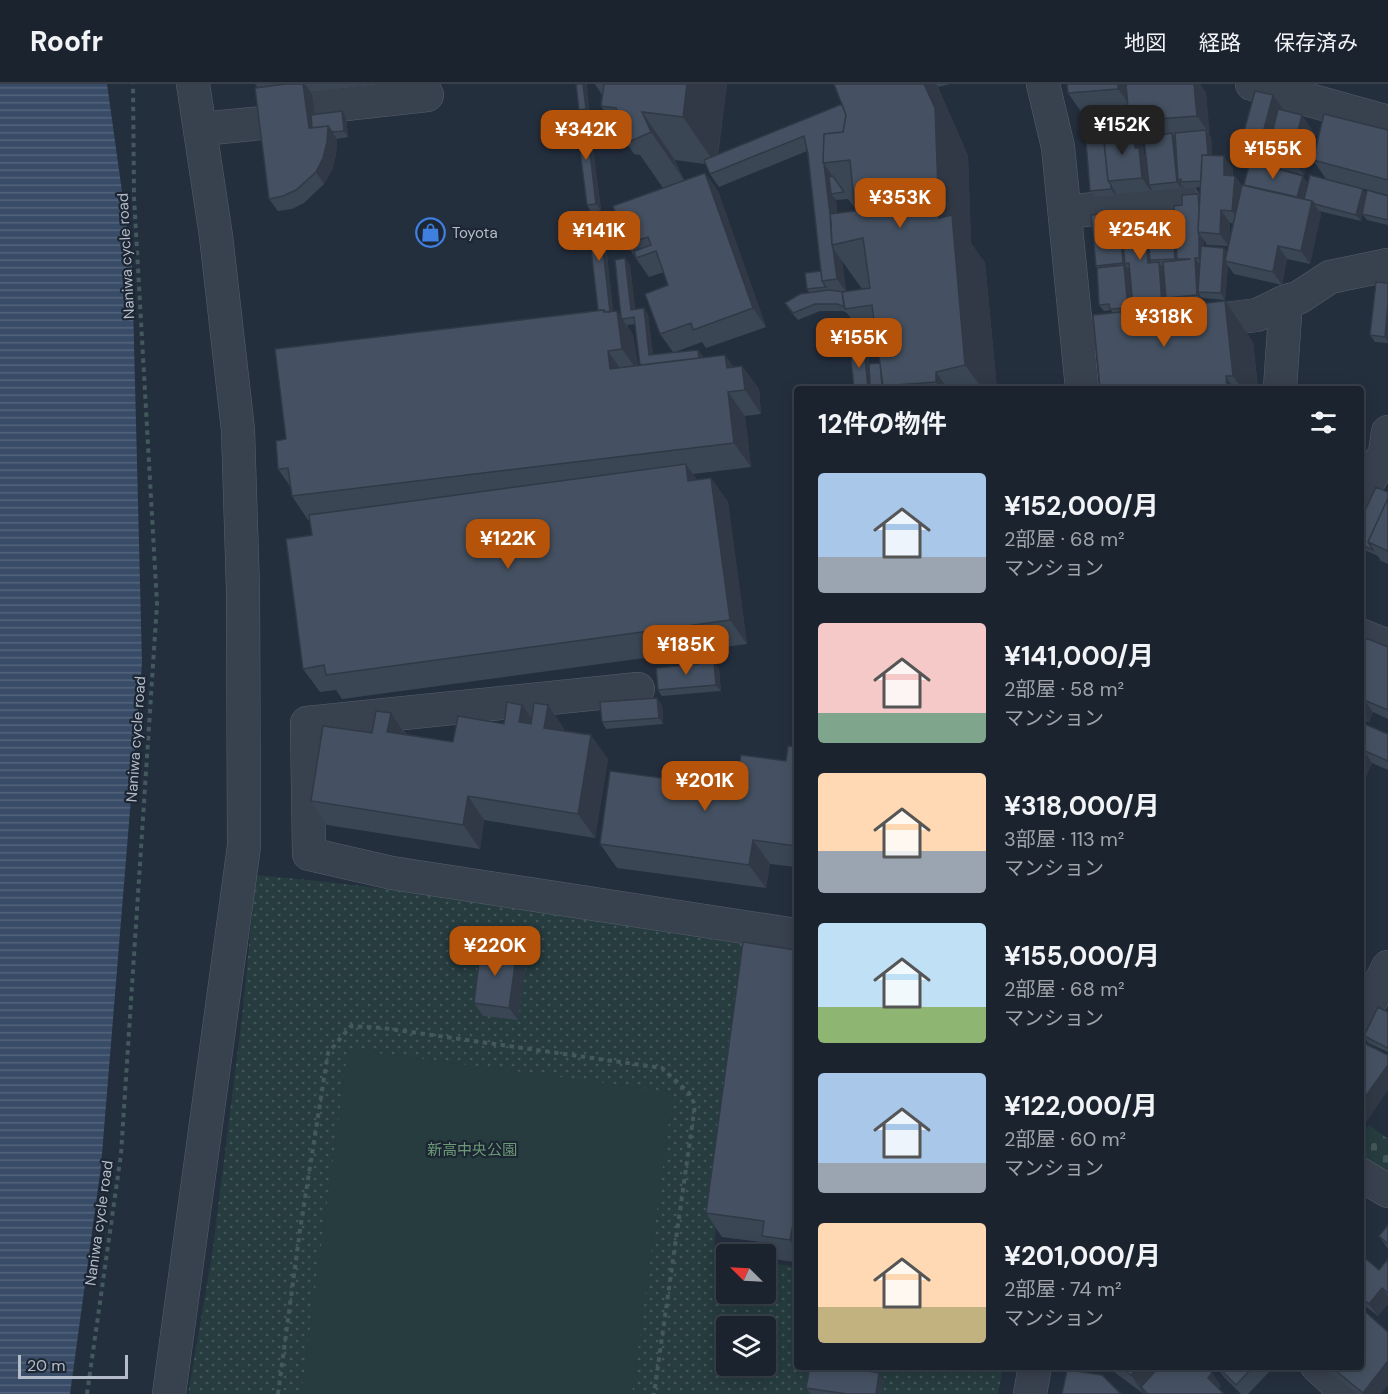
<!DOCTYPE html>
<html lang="ja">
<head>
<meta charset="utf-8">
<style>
  body { margin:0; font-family:"DM Sans","Noto Sans JP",sans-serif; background:#282f3a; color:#f1f3f6; height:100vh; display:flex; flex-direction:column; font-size:22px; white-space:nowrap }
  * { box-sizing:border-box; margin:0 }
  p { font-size:20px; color:#a0a4aa }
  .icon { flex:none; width:33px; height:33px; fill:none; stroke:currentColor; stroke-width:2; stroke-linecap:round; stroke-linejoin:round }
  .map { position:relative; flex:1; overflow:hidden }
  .side { position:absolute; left:794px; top:302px; width:570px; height:984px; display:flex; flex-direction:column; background:#1b232e; border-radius:6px; box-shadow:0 3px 15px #0003,0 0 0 2px #39404a }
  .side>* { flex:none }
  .needle { width:39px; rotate:294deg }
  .fabs { position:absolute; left:716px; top:1160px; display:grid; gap:12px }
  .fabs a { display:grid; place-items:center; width:60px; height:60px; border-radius:6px; background:#1b232e; box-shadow:0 3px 15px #0003,0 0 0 2px #39404a; font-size:30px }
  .scale { position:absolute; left:18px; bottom:15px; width:110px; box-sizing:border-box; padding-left:6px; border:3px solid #b4bcc9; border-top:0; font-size:16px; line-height:21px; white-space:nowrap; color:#b4bcc9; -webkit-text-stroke:4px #1d2633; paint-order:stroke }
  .price { position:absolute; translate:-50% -51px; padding:0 14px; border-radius:12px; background:#b45309; color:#fff; font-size:20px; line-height:39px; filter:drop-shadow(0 2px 3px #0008) }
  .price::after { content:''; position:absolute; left:50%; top:36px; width:18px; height:14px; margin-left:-9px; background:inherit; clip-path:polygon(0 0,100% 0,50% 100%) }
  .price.selected { background:#222; color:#fff }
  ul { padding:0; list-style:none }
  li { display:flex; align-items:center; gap:18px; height:150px; padding:0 24px }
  li span { display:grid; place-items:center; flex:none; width:168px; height:120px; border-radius:6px; color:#555 }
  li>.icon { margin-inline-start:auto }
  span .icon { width:72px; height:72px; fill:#fffc; stroke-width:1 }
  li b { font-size:26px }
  h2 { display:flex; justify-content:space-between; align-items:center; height:72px; padding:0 24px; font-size:26px }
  header { display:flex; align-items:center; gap:36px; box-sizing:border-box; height:84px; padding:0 30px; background:#1b232e; border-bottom:2px solid #39404a }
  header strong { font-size:28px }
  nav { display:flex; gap:33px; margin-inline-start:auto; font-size:21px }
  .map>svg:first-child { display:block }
</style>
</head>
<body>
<header>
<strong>Roofr</strong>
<nav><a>地図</a><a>経路</a><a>保存済み</a></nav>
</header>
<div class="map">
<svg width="1388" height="1310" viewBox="0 0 1388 1310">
  <defs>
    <pattern id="cemetery-stones" width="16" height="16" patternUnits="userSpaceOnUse" patternTransform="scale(1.5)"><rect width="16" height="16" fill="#263c3f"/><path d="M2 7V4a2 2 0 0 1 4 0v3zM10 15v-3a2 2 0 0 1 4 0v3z" fill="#435659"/></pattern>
    <pattern id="park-dots" width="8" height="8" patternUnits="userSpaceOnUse" patternTransform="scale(1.5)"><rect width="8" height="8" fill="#263c3f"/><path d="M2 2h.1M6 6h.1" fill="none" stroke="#435659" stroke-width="1.8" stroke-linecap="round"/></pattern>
    <pattern id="water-rules" width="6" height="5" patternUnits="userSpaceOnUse" patternTransform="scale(1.5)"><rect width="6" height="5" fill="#394c67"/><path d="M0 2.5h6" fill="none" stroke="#53647b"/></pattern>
  </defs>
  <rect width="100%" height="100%" fill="#242f3e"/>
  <!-- cemetery -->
  <path fill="url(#cemetery-stones)" d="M1369,1041L1388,1055V1095L1361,1074V1052Z"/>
  <!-- park -->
  <path fill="url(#park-dots)" fill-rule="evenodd" d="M256,791C423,805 588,837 754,862L717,1123L714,1170L726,1172V1209H765V1178L796,1183V1282L1003,1283L998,1310H188L212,1172L243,925ZM726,1242H765V1281H726Z"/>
  <!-- garden -->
  <path fill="#263c3f" d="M348,965L673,1008L632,1310H301Z"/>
  <!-- water -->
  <path fill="url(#water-rules)" d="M0,0H107L132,179L142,579L101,1082L70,1310H0Z"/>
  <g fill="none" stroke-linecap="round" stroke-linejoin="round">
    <defs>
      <path id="minor" d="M1043,0L1058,63L1082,304
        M1252,0L1388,38
        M201,45L292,36L301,25L427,11
        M1065,128L1183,116
        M1192,239L1257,231L1286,217L1298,214L1330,193L1388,181
        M1077,253L1141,245
        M1280,304L1286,217
        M1360,413L1385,369L1388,348
        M1360,551L1388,562
        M638,605L307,639L309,770L392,789L796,851
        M1360,939L1388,883
        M1360,1090L1388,1107
        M1317,1282L1348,1310
        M169,1310L244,762L243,506L238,346L216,152L193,0
        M1030,1310L1035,1282"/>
    </defs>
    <!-- minor casing -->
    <use href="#minor" stroke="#565f6c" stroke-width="34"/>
    <!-- path -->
    <path stroke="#44595c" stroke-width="4" stroke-dasharray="4.5 4.5" stroke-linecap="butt" d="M87,1310L121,1070L157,520L134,113L133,0
      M278,1310L300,1146L328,969L351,942L383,944L662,984L689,1009L695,1021L654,1310"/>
    <!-- minor -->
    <use href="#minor" stroke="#38414e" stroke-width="33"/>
  </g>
  <!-- wall -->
  <path fill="#3b4654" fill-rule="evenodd" d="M255,0H376L310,8L312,10L314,31L346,34L348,53L337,55L336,71L332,86L324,100L304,119L292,125L278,127L269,115L258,4Z
    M576,0L590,32L583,33L579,26Z
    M595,0H727L718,71L842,20L834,0H950L938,3L968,72L971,159L985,179L997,304H854L864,265L868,271L869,280L880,279L879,273L847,229L843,227H820L798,236L789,226L785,219L809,208L807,205L821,187L807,67L719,103L710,90L705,80L675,76L684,96L705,89L718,107L766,243L706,264L702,258L675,268L698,266L703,273L733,283L742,282L759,305L761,330L745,332L751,383L693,390L697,396L711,394L728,418L747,560L342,615L336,606L320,608L303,585L312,451L310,436H308L292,412L290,402L278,385L286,355L598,226L603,135L613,227H617L621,233L630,181L635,225L644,224L648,231L653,271L673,268L660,250L668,201L664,188L649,193L626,160L663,104L640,71L634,70L601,22L602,11ZM848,115L855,124V127L837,129L836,116ZM842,177L862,205L846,207ZM635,240L640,281H638L633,251L627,241Z
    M1067,0H1200L1206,9L1209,50L1211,53L1212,71L1233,84V92H1235L1242,102L1307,98L1303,115L1363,105L1366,110L1388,112V141L1367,136L1362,130L1361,137L1319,127L1321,130L1310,180L1287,175L1282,201L1234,190L1228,182L1225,216L1203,214L1201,213L1202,218L1170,220L1166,214L1164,182H1162L1163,185L1167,224L1253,258L1258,304H1100L1113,229L1111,226L1104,227L1099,221L1097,184L1096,182L1121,132L1144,127L1146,130L1171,129L1174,133L1182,121L1198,110L1200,112L1201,103L1186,105L1181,99V104L1153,107L1151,103V107L1117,110L1115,107V111L1095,113L1090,107L1086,58L1084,56L1082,29L1068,9ZM1138,50L1142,56H1144L1146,73L1144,70L1143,59ZM1230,139H1233L1229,156ZM1204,156L1207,161L1228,162L1227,168L1224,164L1204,162ZM1127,183L1130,186L1133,223L1136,227H1132L1129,188Z
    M1273,11L1284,27L1315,50L1304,91L1281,85L1277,80L1276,84L1258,79L1242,55Z
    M590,41L601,126L591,128L587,121Z
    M1388,46V111L1326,95L1313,76Z
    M1388,199V259L1375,258L1370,251Z
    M1388,408V480L1381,477L1378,472L1360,464V437Z
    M1360,562L1388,563V635L1373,628L1369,638L1360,634Z
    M714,578L719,585L721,607L662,612L658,606Z
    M548,621L564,645V647L608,675L595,754L484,736L480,765L327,741L311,717L391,629L406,650L453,658L504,640L532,635Z
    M662,621L663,640L606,645L602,638Z
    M1360,638L1388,650V686L1372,679L1366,693L1360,691Z
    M796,663V783L770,780L766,804L617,784L600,760L736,704L786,677Z
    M517,866L526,879L518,936L483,932L474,919Z
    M796,866V1178L779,1176L767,1159L722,1153L706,1129Z
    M1388,928V968L1368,959L1364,952Z
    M1388,1141V1165L1379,1152Z
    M1360,1170L1379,1186L1388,1175V1220L1378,1232L1360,1218Z
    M1106,1282H1204L1212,1289L1221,1302L1218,1304L1224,1310H1146L1145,1309L1144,1310Z
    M1211,1282H1275L1248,1310H1241L1224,1293L1218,1285L1216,1287Z
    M1360,1282L1381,1310H1358L1323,1283Z
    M884,1296L881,1310H811L806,1304Z"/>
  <!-- shaded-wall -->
  <path fill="#303945" d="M303,0H305L312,10L317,50L309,44Z
    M583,0H587L590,32L586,25Z
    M687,0H727L716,81L683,33Z
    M924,0H936L938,3L968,72L971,159L985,179L997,304H982L965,281L939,134Z
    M1118,0H1132L1135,28L1118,5Z
    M1194,0H1200L1206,9L1210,50L1197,32Z
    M1273,11L1290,35L1268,67L1277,80L1276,84L1260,60Z
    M342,27L346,34L348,53L344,47Z
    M642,28L675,76L684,96L651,48Z
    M1302,31L1315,50L1304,91L1291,73Z
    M586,35L590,41L601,126L596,120Z
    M328,42L337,55L336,71L332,86L324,100L316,88Z
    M1134,44L1143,59L1144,70L1148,76L1149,101L1151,103V107L1142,94L1135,64Z
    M1206,46L1211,53L1213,81L1208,75Z
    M1172,49L1176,56L1178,96L1181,99V104L1177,98Z
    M1224,72L1233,84L1232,104L1224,91Z
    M824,80L833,93L831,110L836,116L840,159L833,161Z
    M705,89L718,107L766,243L753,224Z
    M1235,92L1244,104L1241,139L1232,127Z
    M1303,92L1307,98L1301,122L1296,116Z
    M1111,101L1115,107V111L1111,105Z
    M1363,105L1367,112L1361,137L1356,131Z
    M1312,117L1321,130L1310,180L1301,167Z
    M1221,126L1230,139L1229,163L1220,150Z
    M1144,127L1148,133L1150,176L1152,180L1148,179Z
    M599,129L603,135L615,241L617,227L633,251L639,289L622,265L604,228Z
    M1119,129L1123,135L1125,180L1129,188L1133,230L1128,224Z
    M1171,129L1176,135L1177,175L1179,177V181L1175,175Z
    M1199,150L1204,156V180L1199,174Z
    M1278,162L1287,175L1282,201L1273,188Z
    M833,164L842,177L846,208L837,195Z
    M1224,164L1229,171L1225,177L1228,182L1225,216L1221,209Z
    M625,174L630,181L636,232L631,226Z
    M1195,174L1199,180L1201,208H1198L1201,213L1202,218L1197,211Z
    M1159,178L1163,185L1167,227L1162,221Z
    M1225,217L1253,258L1258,304H1241L1233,292Z
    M1388,219V258L1385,253Z
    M644,224L648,231L654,277L649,271Z
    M864,265L868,271L872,302H870L872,304H868Z
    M698,266L703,272L705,296L700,289Z
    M608,267L625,291L610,285Z
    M725,271L742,294L743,307L727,284Z
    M742,282L759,305L761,330L745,306Z
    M936,288L947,304H940L936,298Z
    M1226,292L1234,304H1227Z
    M728,308L745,332L751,383L734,359Z
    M686,380L702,403L688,397Z
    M711,394L728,418L747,560L730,536Z
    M714,578L719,585L721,607L716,601Z
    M657,614L662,621L663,640L659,634Z
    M1364,616L1373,628L1369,638L1360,626V623Z
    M522,621L538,644L519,638Z
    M548,621L564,645L561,668L544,644Z
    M391,629L407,653L387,648Z
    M591,651L608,675L595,754L578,730Z
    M1363,666L1372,679L1366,693L1360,686V673Z
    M468,712L484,736L480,765L463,741Z
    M753,756L770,780L766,804L749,781Z
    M517,866L526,879L518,936L509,924Z
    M1388,981V1006L1365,1040L1360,1034V1020Z
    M792,1144L796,1151V1165L790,1156Z
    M1382,1204L1388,1213V1220L1378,1232L1369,1220Z
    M1388,1277V1301L1381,1310H1364L1363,1309Z
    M1138,1282H1166L1141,1303L1145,1309L1144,1310L1131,1291Z
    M1212,1282H1216L1218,1285L1216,1287Z
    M879,1289L884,1296L881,1310H876Z
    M1212,1289L1221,1302L1216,1307L1208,1294Z"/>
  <!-- building -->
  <path fill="#455162" stroke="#303945" stroke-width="1.5" d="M285,0H303L309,44L328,42L327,58L323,74L316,88L296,106L283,112L269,115L255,4Z
    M576,0H583L586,25L579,26Z
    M604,0H687L683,33L642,28L651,48L631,57L616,24L601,22Z
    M834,0H924L935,24L939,134L952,131L965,281L936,288V298L883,302L872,221L845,225L842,208L870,204L863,154L832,161L830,130L855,127L850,76L823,79L824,50L843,48L846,31Z
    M1067,0H1118V5L1068,9Z
    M1126,0H1194L1197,32L1129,37Z
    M1255,7L1273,11L1260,60L1242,55Z
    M842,20L846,31L843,48L824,50L823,79L824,80L831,138L832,161L833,164L837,195L822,197L808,70L804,52L710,90L704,76Z
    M1128,24L1129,37L1134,44V46L1103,49L1104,54L1084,56L1082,29Z
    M1278,25L1302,31L1291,73L1268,67Z
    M342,27L344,47L332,48L328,42L312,44L311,31Z
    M1324,30L1388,46V96L1313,76Z
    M586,35L596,120L587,121L576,36Z
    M1134,46L1135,64H1139L1142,94L1108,97L1103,49Z
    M1206,46L1208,71H1202L1201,97L1181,98V95L1178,96L1175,49Z
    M1172,49L1177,98L1149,101L1144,54Z
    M1104,56L1108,97L1111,101V105L1090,107L1086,58Z
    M1202,71L1224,72V91L1235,92L1232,127L1221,126L1220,150L1198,148Z
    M1250,77L1303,92L1297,113L1244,101Z
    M705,89L753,224L693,246L691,239L660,250L645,210L668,201L656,167L636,174L634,167L651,161L648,153L626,160L613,122Z
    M1310,91L1363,105L1356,131L1315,120L1312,117L1304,115Z
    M833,92L844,108L831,110L829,93Z
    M1242,101L1312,117L1301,167L1278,162L1273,188L1225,177Z
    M1367,106L1388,112V136L1362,130Z
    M1198,110L1199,124L1198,148L1199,150V174H1195L1197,211L1166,214L1163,178L1191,175H1177L1174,122L1182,121V111Z
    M1144,127L1148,179L1159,178L1162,221L1133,223L1129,179L1125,180L1120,129Z
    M599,129L610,228H606L604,226H598L587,130Z
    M1119,129L1123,179L1096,182L1091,131Z
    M1171,129L1175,175L1150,176L1146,130Z
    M1201,162L1224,164L1221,209L1198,208Z
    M625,174L631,226L644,224L649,271L698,266L699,274L640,281L634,233L622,235L621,233L615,176Z
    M1124,181L1128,224L1110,225L1109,220L1099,221L1097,184Z
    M821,187L822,197L826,203L807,205L805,189Z
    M1376,198L1388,199V219L1385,253L1370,251Z
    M829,206L844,208H842L844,223L838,220H815L793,229L785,219L800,210Z
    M1225,217L1233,292H1226L1227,304H1100L1093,231Z
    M604,226V228L617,227L622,265L608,267L610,285L725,271L727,284L742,282L745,306L728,308L734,359L292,412L288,384L278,385L276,357L286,355L275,265Z
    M864,265L868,304H854L850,266Z
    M880,279L882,301L870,302L869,280Z
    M686,380L688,397L711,394L730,536L326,591L324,581L303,585L286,455L312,451L309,431Z
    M1376,403L1388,408V414L1368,458L1373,466L1360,460V437Z
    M1388,414V467L1368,458Z
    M1366,554L1388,563V626L1364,616L1360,623V562L1362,563Z
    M714,578L716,601L658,606L656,584Z
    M657,614L659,634L602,638L600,618Z
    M507,618L522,621L519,638L531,640L534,619L548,621L544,644L591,651L578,730L468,712L463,741L311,717L323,642L372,649L376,627L391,629L387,648L453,658L458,632L504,640Z
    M1360,638L1388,650V677L1363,666L1360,673Z
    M788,662L796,663V762L753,756L749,781L600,760L610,687L736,704L741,671L786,677Z
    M743,858L796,866V1144H792L790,1156L762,1152L764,1137L706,1129Z
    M481,862L517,866L509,924L474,919Z
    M1378,923L1388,928V964L1364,952Z
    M1360,957L1388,971V981L1360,1020Z
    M1388,1141V1160L1379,1152Z
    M1360,1170L1379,1186L1388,1175V1209L1382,1204L1369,1220L1360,1213Z
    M1360,1223L1388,1248V1277L1363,1309L1330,1282H1360Z
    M810,1282H838L879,1289L876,1310H847L806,1304Z
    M1119,1282H1138L1131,1291Z
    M1160,1282H1204L1212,1289L1208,1294L1224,1310H1148L1141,1303Z
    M1217,1282H1254L1236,1301Z
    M1067,1286L1102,1291L1121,1310H1062Z"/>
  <!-- icons -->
  <defs>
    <symbol id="shop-ring" viewBox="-11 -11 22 22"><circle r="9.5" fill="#1d2633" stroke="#3f7fe0" stroke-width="1.5"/><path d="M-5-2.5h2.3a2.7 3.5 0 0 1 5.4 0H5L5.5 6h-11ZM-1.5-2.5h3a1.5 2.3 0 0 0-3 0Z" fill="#3f7fe0"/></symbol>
  </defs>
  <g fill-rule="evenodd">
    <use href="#shop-ring" x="414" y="132" width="33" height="33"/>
  </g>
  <g text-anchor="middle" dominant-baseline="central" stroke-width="4.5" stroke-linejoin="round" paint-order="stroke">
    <!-- poi labels -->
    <g font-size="15" fill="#b4bcc9" stroke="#1d2633" text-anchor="start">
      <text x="452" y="149">Toyota</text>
    </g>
    <!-- street labels -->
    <g font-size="15" fill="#b4bcc9" stroke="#1d2633">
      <text transform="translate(126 172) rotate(-93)">Naniwa cycle road</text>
      <text transform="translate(136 655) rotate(-86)">Naniwa cycle road</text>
      <text transform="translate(99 1139) rotate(-82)">Naniwa cycle road</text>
    </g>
    <!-- park labels -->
    <g font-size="15" fill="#6b9a76" stroke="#1d2633">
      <text x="472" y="1066">新高中央公園</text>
    </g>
  </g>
</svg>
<div class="fabs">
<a><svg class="needle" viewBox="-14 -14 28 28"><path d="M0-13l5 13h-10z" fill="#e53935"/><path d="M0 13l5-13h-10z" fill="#a0a4aa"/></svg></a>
<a><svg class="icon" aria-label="layers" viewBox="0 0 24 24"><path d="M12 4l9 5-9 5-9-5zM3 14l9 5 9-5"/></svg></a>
</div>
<div class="scale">20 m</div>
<b class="price selected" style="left:1122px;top:72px">¥152K</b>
<b class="price" style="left:586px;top:77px">¥342K</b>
<b class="price" style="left:1273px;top:96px">¥155K</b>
<b class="price" style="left:900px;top:145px">¥353K</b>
<b class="price" style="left:1140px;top:177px">¥254K</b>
<b class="price" style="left:599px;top:178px">¥141K</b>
<b class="price" style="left:1164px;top:264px">¥318K</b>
<b class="price" style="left:859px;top:285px">¥155K</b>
<b class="price" style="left:508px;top:486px">¥122K</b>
<b class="price" style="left:686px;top:592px">¥185K</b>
<b class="price" style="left:705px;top:728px">¥201K</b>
<b class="price" style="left:495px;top:893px">¥220K</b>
<section class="side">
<h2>12件の物件<svg class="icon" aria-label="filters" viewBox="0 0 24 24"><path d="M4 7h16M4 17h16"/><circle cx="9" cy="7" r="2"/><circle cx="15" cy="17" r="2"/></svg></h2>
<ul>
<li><span style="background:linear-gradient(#a9c7e8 70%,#9aa5b1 0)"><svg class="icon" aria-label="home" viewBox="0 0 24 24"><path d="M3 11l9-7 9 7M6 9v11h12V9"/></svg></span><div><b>¥152,000/月</b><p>2部屋 · 68 m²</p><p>マンション</p></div></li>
<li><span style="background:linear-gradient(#f6c9c9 75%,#7fa58c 0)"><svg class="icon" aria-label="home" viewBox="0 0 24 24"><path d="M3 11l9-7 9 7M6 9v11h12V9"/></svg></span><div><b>¥141,000/月</b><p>2部屋 · 58 m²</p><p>マンション</p></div></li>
<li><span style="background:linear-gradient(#ffd9b3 65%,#9aa5b1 0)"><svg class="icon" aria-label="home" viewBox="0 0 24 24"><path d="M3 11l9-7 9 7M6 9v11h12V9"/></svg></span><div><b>¥318,000/月</b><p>3部屋 · 113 m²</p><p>マンション</p></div></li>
<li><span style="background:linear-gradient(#bfe0f5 70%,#8fb573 0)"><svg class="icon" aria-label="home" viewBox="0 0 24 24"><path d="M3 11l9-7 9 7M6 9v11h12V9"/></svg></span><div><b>¥155,000/月</b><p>2部屋 · 68 m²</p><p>マンション</p></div></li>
<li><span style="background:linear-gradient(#a9c7e8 75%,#9aa5b1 0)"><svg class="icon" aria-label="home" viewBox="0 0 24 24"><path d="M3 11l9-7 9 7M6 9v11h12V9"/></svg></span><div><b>¥122,000/月</b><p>2部屋 · 60 m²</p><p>マンション</p></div></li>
<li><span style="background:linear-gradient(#ffd9b3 70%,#c2b280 0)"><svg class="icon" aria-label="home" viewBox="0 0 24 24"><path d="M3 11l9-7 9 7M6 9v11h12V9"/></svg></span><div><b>¥201,000/月</b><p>2部屋 · 74 m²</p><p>マンション</p></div></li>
</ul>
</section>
</div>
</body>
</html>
